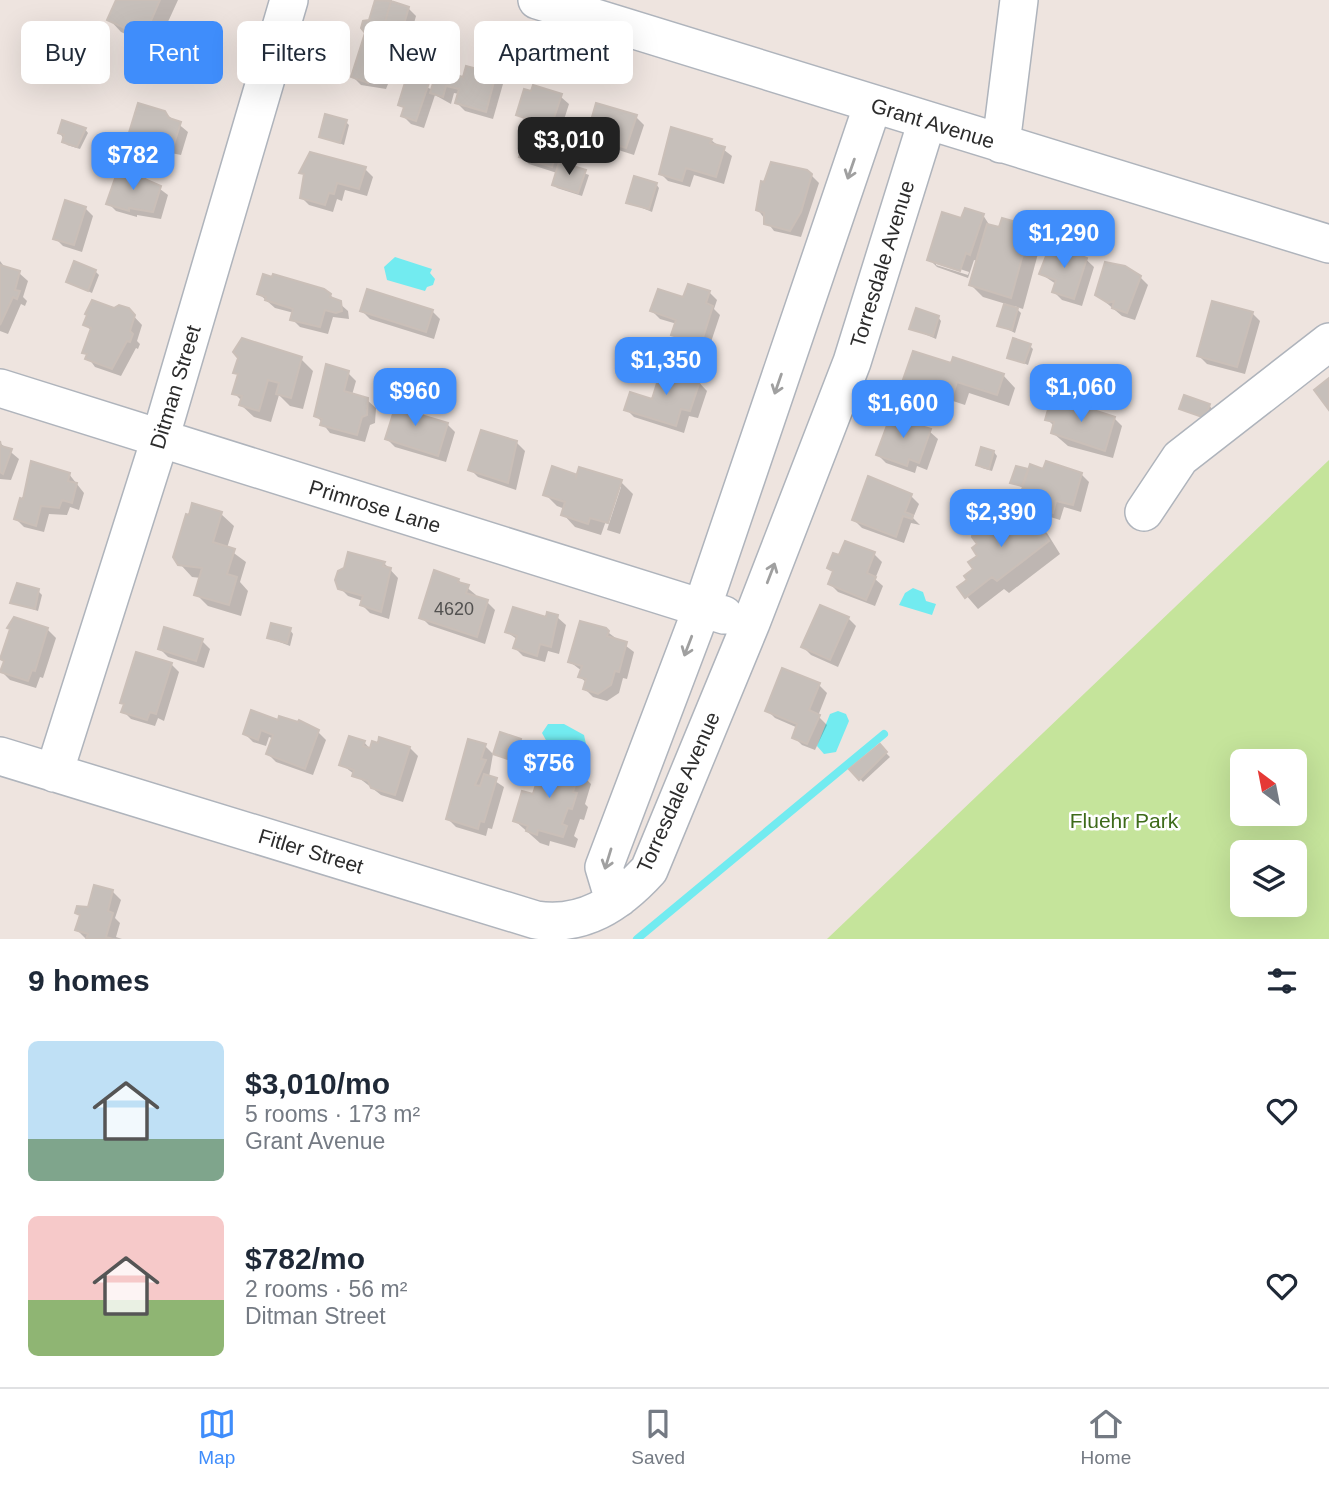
<!DOCTYPE html>
<html lang="en">
<head>
<meta charset="utf-8">
<style>
  body { margin:0; font-family:Arial,sans-serif; background:#f2f2f3; color:#1f2937; height:100vh; display:flex; flex-direction:column; font-size:26px; white-space:nowrap }
  * { box-sizing:border-box; margin:0 }
  p { font-size:23px; color:#747a83 }
  .icon { flex:none; width:38px; height:38px; fill:none; stroke:currentColor; stroke-width:2; stroke-linecap:round; stroke-linejoin:round }
  .map { position:relative; height:939px; overflow:hidden }
  .drawer { display:flex; flex-direction:column; background:#fff; flex:1 }
  .drawer>* { flex:none }
  .guide { position:absolute; left:21px; top:21px; width:700px; height:63px; display:flex; gap:14px }
  .needle { width:46px; rotate:328deg }
  .controls { position:absolute; left:1230px; top:749px; display:grid; gap:14px }
  .controls a { display:grid; place-items:center; width:77px; height:77px; border-radius:10px; background:#fff; box-shadow:0 7px 28px #0002; font-size:35px }
  .price { position:absolute; translate:-50% -60px; padding:0 16px; border-radius:14px; background:#3f8dfb; color:#fff; font-size:23px; line-height:46px; filter:drop-shadow(0 2px 4px #0008) }
  .price::after { content:''; position:absolute; left:50%; top:42px; width:21px; height:16px; margin-left:-10px; background:inherit; clip-path:polygon(0 0,100% 0,50% 100%) }
  .price.active { background:#222; color:#fff }
  ul { padding:0; list-style:none }
  li { display:flex; align-items:center; gap:21px; height:175px; padding:0 28px }
  li span { display:grid; place-items:center; flex:none; width:196px; height:140px; border-radius:10px; color:#555 }
  li>.icon { margin-inline-start:auto }
  span .icon { width:84px; height:84px; fill:#fffc; stroke-width:1 }
  li b { font-size:30px }
  h2 { display:flex; justify-content:space-between; align-items:center; height:84px; padding:0 28px; font-size:30px }
  .chip { padding:0 24px; border-radius:10px; background:#fff; box-shadow:0 7px 28px #0002; font-size:24px; line-height:63px }
  .chip.active { background:#3f8dfb; color:#fff }
  .tab-bar { display:flex; justify-content:space-around; align-items:center; height:98px; border-top:2px solid #e0e1e3; background:#fff; font-size:19px; color:#747a83 }
  .tab-bar a { display:grid; justify-items:center; gap:4px }
  .tab-bar .active { color:#3f8dfb }
  .map>svg:first-child { display:block }
</style>
</head>
<body>
<div class="map">
<svg width="1329" height="939" viewBox="0 0 1329 939">
  <rect width="100%" height="100%" fill="#eee4df"/>
  <!-- green -->
  <path fill="#c5e49b" fill-rule="evenodd" d="M1329,460V939H827ZM1242,761H1295V814H1242ZM1242,852H1295V905H1242Z"/>
  <!-- water -->
  <path fill="#72ebf0" d="M395,257L432,269L430,273L435,279L433,285L427,287L425,291L387,280L384,267Z
    M913,588L923,592L926,601L936,604L932,615L899,605L905,593Z
    M838,711L846,714L849,721L836,752L824,754L817,746L830,714Z
    M548,724H564L584,735L586,744L574,751L560,743L547,742L542,733Z"/>
  <!-- shadow -->
  <path fill="#0003" fill-rule="evenodd" d="M116,0H178L156,48L121,32L109,19Z
    M377,0L408,8L416,16L410,38L414,42L411,52L405,50L402,61L412,70L409,79L433,90L464,79L495,76L503,84L493,119L465,111L457,103L459,94L454,93L451,104L435,95L424,128L411,124L403,116L405,110L400,104L406,84L390,79L386,89L361,85L353,77Z
    M534,87L554,91L569,104L562,126L572,135L563,165L589,175L582,196L557,188L554,184L557,173L529,164L521,156L531,124L518,114Z
    M164,112L188,132L181,155L156,150L155,155L147,153L130,136Z
    M636,117L644,125L634,155L609,147L606,156L594,152L586,144Z
    M346,122L349,125L344,145L321,136Z
    M85,129L88,133L80,149L67,145L60,133Z
    M711,140L732,156L724,184L694,175L690,187L668,181L660,173Z
    M365,169L373,177L367,196L345,190L342,201L337,199L333,212L309,205L301,197Z
    M140,174L168,195L161,219L137,215V217L116,211L108,203Z
    M811,175L819,183L801,237L774,231L758,210Z
    M656,184L659,188L652,212L628,202Z
    M85,208L93,216L82,252L63,246L55,238Z
    M983,215L990,226L1000,229L1003,220L1019,225L1039,250L1023,309L1014,306L1021,313L1015,333L999,325L1006,304L983,297L971,285L978,261L974,260L968,278L937,267L929,259L962,220ZM936,261L969,272L968,275L936,265Z
    M1073,247L1094,267L1082,306L1062,300L1054,292L1056,284L1041,274Z
    M0,261L6,269L19,273L28,281L23,297L27,301L25,306L21,304L8,334L0,331Z
    M95,271L99,275L92,293L68,282Z
    M1140,277L1148,285L1135,320L1122,316L1097,295Z
    M709,292L717,300L714,309L720,315L708,351L681,342L673,334L677,324L660,319L652,311Z
    M259,294L330,295L348,311L349,319L333,317L328,334L300,327L292,319L294,313L275,308Z
    M114,310H128L142,325L137,341L140,344L138,349L136,348L121,376L95,367L84,352L92,331L85,325Z
    M362,311H432L440,319L434,339L370,319Z
    M1252,313L1260,321L1245,374L1207,364L1199,356Z
    M938,317L941,321L936,339L911,328Z
    M1030,346L1033,349L1028,365L1009,357Z
    M301,359L313,371L303,409L290,406L279,395L271,422L254,417L241,405L242,401L234,393L239,376L235,372Z
    M952,365L1003,375L1015,388L1009,406L969,393L965,405L953,401L948,414L914,403L901,391Z
    M348,373L356,381L352,395L367,400L376,408L375,423L370,425L365,442L330,433L316,415Z
    M692,375L707,391L698,418L689,416L684,433L634,417L626,409L653,401Z
    M414,401L422,409L420,416L447,424L455,432L446,462L395,447L387,439Z
    M1078,403L1083,409L1114,418L1122,426L1113,458L1068,446L1053,433L1055,427L1047,419Z
    M1209,405L1212,409L1209,420L1181,409Z
    M921,424L938,439L927,470L917,466L915,473L886,463L878,455Z
    M0,443L19,459L11,480L0,479Z
    M517,443L525,451L516,490L478,477L470,469Z
    M994,452L997,456L992,471L982,468L978,464Z
    M1027,471L1081,474L1089,482L1081,512L1064,507L1060,520L1028,510L1020,502L1024,488L1012,482Z
    M69,474L84,493L79,510L70,507L67,515L49,514L44,532L24,527L16,519Z
    M577,478L621,482L633,494L620,534L607,530L621,487H618L601,535L575,527L563,514L565,509L557,506L545,494Z
    M911,496L919,504L913,518L920,525L911,523L904,543L862,528L854,520Z
    M1019,513L1029,523L1035,521L1047,533L1060,554L1009,593L1004,589L978,609L959,587L975,569L985,517L997,530Z
    M221,514L234,526L227,548L246,562L240,582L248,591L241,616L208,606L196,594L201,578L192,577L180,564Z
    M874,554L882,562L875,579L883,586L875,606L838,592L830,584L834,573L829,568L840,558Z
    M384,563L398,578L389,619L370,613L362,605L363,601L348,596L340,588Z
    M458,580L476,595L475,598L487,602L495,610L485,644L429,625L421,617Z
    M38,591L42,595L38,611L12,602Z
    M557,617L566,625L559,654L548,651L545,662L523,656L515,648L518,640L507,632Z
    M848,618L856,626L838,667L811,655L803,647Z
    M14,619L48,630L56,638L43,678L40,677L36,688L10,680L2,672L5,663L2,660Z
    M290,630L293,634L290,646L269,638Z
    M605,630L634,652L627,679L623,678L619,693L607,701L593,697L585,689L587,683L580,677L582,671L570,662Z
    M202,641L210,649L204,668L168,657L160,649Z
    M171,664L179,672L164,721L158,718L155,726L131,719L123,711L125,706L122,702Z
    M819,685L827,693L818,716L827,725L815,750L802,745L794,737L798,728L775,718L767,710Z
    M279,722L318,732L326,740L313,775L276,762L268,754L274,739L269,737L266,746L253,742L245,734Z
    M520,740L524,744L517,764L495,754Z
    M364,742L371,750L410,748L418,756L403,802L381,795L341,764Z
    M485,746L493,754L489,777L504,787L492,829L488,828L486,836L456,827L448,819Z
    M880,747L890,757L863,782L852,770Z
    M579,772L591,784L585,804L588,807L584,820L580,819L574,836L578,839L575,848L550,841L549,846L540,843L514,820L534,797L549,787L541,778Z
    M113,892L121,900L115,918L120,923L116,937L122,939L85,938L77,930L81,917L77,913Z"/>
  <g fill="none" stroke-linecap="round" stroke-linejoin="round">
    <!-- stream -->
    <path stroke="#72ebf0" stroke-width="8" d="M637,939L884,734"/>
  </g>
  <!-- building -->
  <path fill="#c6bfba" stroke="#cabfb8" stroke-width="2" d="M116,0H160L144,37L107,20Z
    M375,0L391,1L368,83L351,77L365,33L361,28L363,21L369,20Z
    M391,1L409,7L402,31L407,32L403,45L397,43L393,57L405,61L399,78L382,72L378,82L369,79Z
    M466,66L496,74L486,112L455,103L459,89L446,86L443,97L430,93L437,70L463,77Z
    M407,76L429,83L416,121L401,116L404,107L398,105Z
    M533,85L562,94L553,121L565,125L552,167L519,157L531,120L516,115L524,89L531,91Z
    M138,103L165,111L169,118L181,122L173,147L148,142L147,148L137,145L139,140L128,136Z
    M596,103L637,115L626,148L601,140L598,149L584,145Z
    M325,114L347,120L340,143L319,137Z
    M62,120L86,128L77,147L62,142L64,135L58,133Z
    M671,127L712,139L710,143L725,147L716,177L686,168L682,181L659,174Z
    M310,152L366,167L359,189L337,183L334,194L329,193L325,205L300,198L304,174L299,173Z
    M559,162L586,170L578,193L552,185Z
    M771,162L807,170L812,174L801,212L790,231L764,224V213L756,210L761,181L764,182Z
    M129,169L141,172L140,177L161,186L153,212L129,208V211L106,204L118,170L128,173Z
    M634,176L657,183L649,209L626,203Z
    M65,200L86,207L74,245L53,239Z
    M965,208L984,214L970,255L966,253L960,271L927,260L942,212L961,218Z
    M1002,218L1020,223L1017,233L1028,236L1011,298L969,285L987,224L999,227Z
    M1067,243L1074,245V253L1087,258L1074,299L1052,292L1056,280L1039,274L1050,246L1063,250Z
    M74,261L96,270L88,291L66,282Z
    M1105,262L1125,266L1141,276L1127,313L1112,308L1114,301L1108,303L1095,295Z
    M0,265L20,271L15,290L20,291L17,299L13,297L0,325Z
    M263,274L272,277L273,274L324,289L331,294L330,297L341,301L342,311L336,313L325,310L320,327L290,320L293,309L265,300L266,297L257,294Z
    M688,284L710,291L706,303L713,306L701,344L671,335L676,320L650,311L658,289L683,297Z
    M367,289L433,310L426,332L360,311Z
    M92,300L114,308L119,305L129,308L135,315L130,331L133,334L130,342L127,341L112,369L85,359L87,354L82,353L91,328L83,325L87,315L85,314Z
    M1212,301L1253,312L1237,367L1197,356Z
    M1004,304L1018,308L1012,330L997,326Z
    M916,308L939,316L933,336L909,329Z
    M242,338L302,357L291,398L276,394L279,383L268,380L259,411L239,405L242,396L232,394L238,374L233,373L238,358L233,352Z
    M1013,338L1031,344L1024,363L1007,358Z
    M913,351L951,363L953,357L1004,374L997,395L957,382L953,394L941,390L936,403L899,391Z
    M326,364L349,371L344,391L368,398L367,415L362,417L357,435L320,425L322,419L314,416Z
    M663,364L693,374L692,379L700,381L690,411L681,409L676,426L624,410L630,392L652,399Z
    M1329,378V410L1314,390Z
    M399,395L415,399L411,412L448,423L438,456L385,439Z
    M1184,395L1210,404L1205,418L1179,409Z
    M1062,396L1079,402L1078,405L1115,417L1105,451L1051,433L1054,422L1045,420L1049,406L1058,409Z
    M892,412L922,422L921,426L931,429L919,463L909,459L907,466L876,455Z
    M481,430L517,441L508,483L468,470Z
    M0,441L1,446L12,449L3,474L0,472Z
    M981,447L994,451L989,469L976,465Z
    M31,461L70,473L68,481L77,483L72,503L62,500L59,508L41,506L36,526L14,519L20,498L23,499Z
    M1046,461L1082,473L1073,505L1056,501L1053,513L1018,502L1030,464L1043,469Z
    M552,466L575,474L576,477L579,467L622,480L608,523L590,518L588,524L561,515L565,502L543,495Z
    M1016,466L1028,469L1022,486L1010,483Z
    M868,476L912,494L905,512L913,515L912,519L903,516L896,537L852,520Z
    M192,503L222,512L213,542L235,549L227,574L237,577L229,605L194,595L202,568L178,565L173,557L186,514L189,515Z
    M1019,511L1028,522L1035,519L1049,541L997,581L992,577L965,598L957,587L967,580L964,576L973,569L968,562L977,556L972,548L977,544L972,537L974,524L985,515L994,530Z
    M845,541L875,552L867,573L876,577L866,600L828,584L833,571L827,568L833,553L839,555Z
    M348,552L385,562L383,566L391,568L381,612L360,605L363,596L338,589L335,580L338,571L344,568Z
    M434,570L459,579L458,582L469,585L466,593L488,600L477,637L419,618Z
    M17,583L39,589L35,609L10,603Z
    M820,605L849,617L830,660L801,647Z
    M513,607L546,617L547,612L558,615L551,647L540,644L537,656L513,648L517,636L505,632Z
    M14,617L48,628L35,671L32,670L28,681L0,672L4,661L0,659L10,629L7,628Z
    M580,621L606,628L609,631L607,636L627,642L619,672L615,671L611,685L598,694L583,689L586,679L578,677L582,666L568,662Z
    M271,623L291,628L287,643L267,638Z
    M164,627L203,639L196,661L158,649Z
    M136,652L172,663L156,714L150,712L147,720L121,712L124,704L120,703Z
    M782,668L820,683L809,710L820,715L807,744L792,738L797,724L765,711Z
    M251,710L278,720L279,716L298,722L299,720L319,730L305,769L266,754L273,735L261,730L258,740L243,734Z
    M500,732L521,739L514,761L493,754Z
    M349,736L365,741L363,746L370,748L372,741L378,743L379,737L410,747L395,795L371,788L368,781L352,776L354,770L339,765Z
    M468,739L486,744L481,759L486,760L475,785L480,786L484,774L497,778L484,822L480,821L478,829L446,819Z
    M880,744L887,752L859,780L849,769Z
    M553,761L580,770L573,792L577,793L572,809L568,808L562,824L567,826L563,837L538,830L537,835L526,831L528,826L513,821L522,791L533,794L537,781L546,784L547,781L539,778L543,763L551,766Z
    M94,885L113,890L108,911L113,913L106,937L113,939H86L88,934L75,930L80,915L75,913L77,906L88,907Z"/>
  <g fill="none" stroke-linecap="round" stroke-linejoin="round">
    <defs>
      <path id="minor" d="M537,0L1329,244
        M1001,144L1019,0
        M0,388L724,615
        M1144,512L1180,458L1329,342
        M0,756L536,920C583,927 618,904 649,870L751,623L852,362L927,121
        M54,773L160,439L289,0
        M619,898L610,887L604,867L702,608L873,104"/>
    </defs>
    <!-- minor casing -->
    <use href="#minor" stroke="#afb4bc" stroke-width="40"/>
    <!-- minor -->
    <use href="#minor" stroke="#fff" stroke-width="37"/>
  </g>
  <!-- one-way arrows -->
  <defs><path id="oneway-shaft" d="M-6 0H5M1.5-3L5.5 0L1.5 3" fill="none" stroke-width="1.6" stroke-linecap="round" stroke-linejoin="round" transform="scale(1.75)"/></defs>
  <g stroke="#a0a0a0">
    <use href="#oneway-shaft" transform="translate(851 169) rotate(109)"/>
    <use href="#oneway-shaft" transform="translate(778 384) rotate(109)"/>
    <use href="#oneway-shaft" transform="translate(771 573) rotate(-69)"/>
    <use href="#oneway-shaft" transform="translate(688 646) rotate(111)"/>
    <use href="#oneway-shaft" transform="translate(608 859) rotate(107)"/>
  </g>
  <g text-anchor="middle" dominant-baseline="central" stroke-width="5" stroke-linejoin="round" paint-order="stroke">
    <!-- number labels -->
    <g font-size="18" fill="#525150">
      <text x="454" y="609">4620</text>
    </g>
    <!-- street labels -->
    <g font-size="21" fill="#2c2c2c" stroke="#fff">
      <text transform="translate(933 123) rotate(17)">Grant Avenue</text>
      <text transform="translate(882 264) rotate(-73)">Torresdale Avenue</text>
      <text transform="translate(175 387) rotate(-73)">Ditman Street</text>
      <text transform="translate(375 506) rotate(17)">Primrose Lane</text>
      <text transform="translate(678 792) rotate(-66)">Torresdale Avenue</text>
      <text transform="translate(311 851) rotate(17)">Fitler Street</text>
    </g>
    <!-- park labels -->
    <g font-size="21" fill="#3e6b1a" stroke="#fff">
      <text x="1124" y="820">Fluehr Park</text>
    </g>
  </g>
</svg>
<div class="controls">
<a><svg class="needle" viewBox="-14 -14 28 28"><path d="M0-13l5 13h-10z" fill="#e53935"/><path d="M0 13l5-13h-10z" fill="#747a83"/></svg></a>
<a><svg class="icon" aria-label="layers" viewBox="0 0 24 24"><path d="M12 4l9 5-9 5-9-5zM3 14l9 5 9-5"/></svg></a>
</div>
<b class="price active" style="left:569px;top:177px">$3,010</b>
<b class="price" style="left:133px;top:192px">$782</b>
<b class="price" style="left:1064px;top:270px">$1,290</b>
<b class="price" style="left:666px;top:397px">$1,350</b>
<b class="price" style="left:1081px;top:424px">$1,060</b>
<b class="price" style="left:415px;top:428px">$960</b>
<b class="price" style="left:903px;top:440px">$1,600</b>
<b class="price" style="left:1001px;top:549px">$2,390</b>
<b class="price" style="left:549px;top:800px">$756</b>
<div class="guide">
<a class="chip">Buy</a>
<a class="chip active">Rent</a>
<a class="chip">Filters</a>
<a class="chip">New</a>
<a class="chip">Apartment</a>
</div>
</div>
<section class="drawer">
<h2>9 homes<svg class="icon" aria-label="filters" viewBox="0 0 24 24"><path d="M4 7h16M4 17h16"/><circle cx="9" cy="7" r="2"/><circle cx="15" cy="17" r="2"/></svg></h2>
<ul>
<li><span style="background:linear-gradient(#bfe0f5 70%,#7fa58c 0)"><svg class="icon" aria-label="home" viewBox="0 0 24 24"><path d="M3 11l9-7 9 7M6 9v11h12V9"/></svg></span><div><b>$3,010/mo</b><p>5 rooms · 173 m²</p><p>Grant Avenue</p></div><svg class="icon" aria-label="heart" viewBox="0 0 24 24"><path d="M12 20l-8-8c-3-5 5-10 8-4 3-6 11-1 8 4z"/></svg></li>
<li><span style="background:linear-gradient(#f6c9c9 60%,#8fb573 0)"><svg class="icon" aria-label="home" viewBox="0 0 24 24"><path d="M3 11l9-7 9 7M6 9v11h12V9"/></svg></span><div><b>$782/mo</b><p>2 rooms · 56 m²</p><p>Ditman Street</p></div><svg class="icon" aria-label="heart" viewBox="0 0 24 24"><path d="M12 20l-8-8c-3-5 5-10 8-4 3-6 11-1 8 4z"/></svg></li>
</ul>
</section>
<nav class="tab-bar">
<a class="active"><svg class="icon" aria-label="map" viewBox="0 0 24 24"><path d="M3 6l6-2 6 2 6-2v14l-6 2-6-2-6 2zM9 4v14M15 6v14"/></svg>Map</a>
<a><svg class="icon" aria-label="saved" viewBox="0 0 24 24"><path d="M7 4h10v16l-5-4-5 4z"/></svg>Saved</a>
<a><svg class="icon" aria-label="home" viewBox="0 0 24 24"><path d="M3 11l9-7 9 7M6 9v11h12V9"/></svg>Home</a>
</nav>
</body>
</html>
